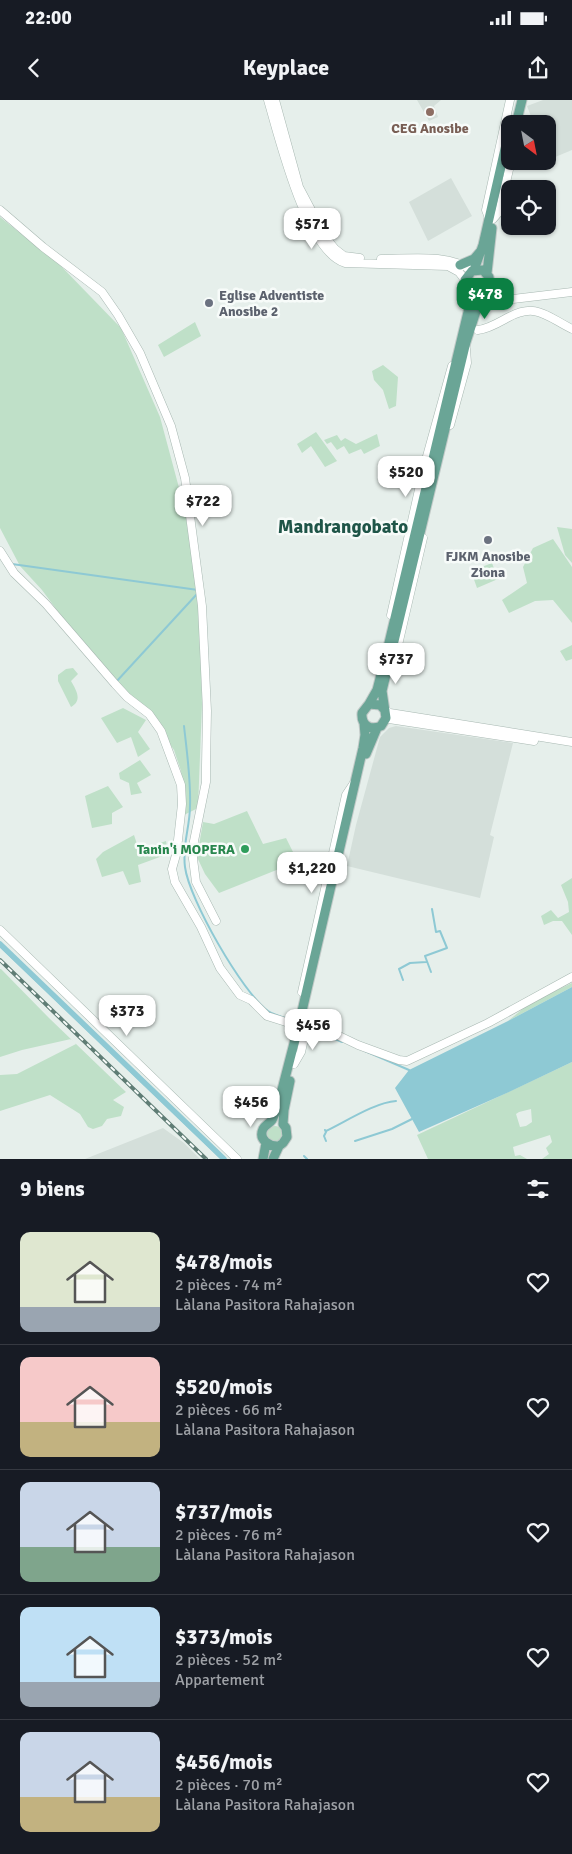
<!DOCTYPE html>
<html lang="fr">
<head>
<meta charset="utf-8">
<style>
  body { margin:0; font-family:Signika,sans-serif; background:#242831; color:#f1f3f6; height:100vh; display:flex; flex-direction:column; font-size:19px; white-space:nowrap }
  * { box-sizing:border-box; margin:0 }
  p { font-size:16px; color:#9ea1a6 }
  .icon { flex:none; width:28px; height:28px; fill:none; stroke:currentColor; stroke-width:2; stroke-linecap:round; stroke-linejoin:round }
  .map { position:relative; height:1059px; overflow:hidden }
  .sheet { display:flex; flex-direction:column; background:#171b24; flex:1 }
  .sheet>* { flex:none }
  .needle { width:32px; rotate:148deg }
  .controls { position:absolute; left:501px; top:15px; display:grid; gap:10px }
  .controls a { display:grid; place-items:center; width:55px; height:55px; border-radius:10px; background:#171b24; box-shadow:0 1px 4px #0004; font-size:25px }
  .price { position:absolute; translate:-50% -42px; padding:0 11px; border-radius:10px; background:#fff; color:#222; font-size:16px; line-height:32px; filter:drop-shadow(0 1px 2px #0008) }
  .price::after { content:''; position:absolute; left:50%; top:30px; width:15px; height:11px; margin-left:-8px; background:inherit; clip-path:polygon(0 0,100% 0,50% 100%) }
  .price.on { background:#0b8043; color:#fff }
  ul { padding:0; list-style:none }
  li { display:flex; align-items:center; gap:15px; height:125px; padding:0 20px }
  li+li { border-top:1px solid #363941 }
  li span { display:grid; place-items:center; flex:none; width:140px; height:100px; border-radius:10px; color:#555 }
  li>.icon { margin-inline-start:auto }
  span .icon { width:60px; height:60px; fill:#fffc; stroke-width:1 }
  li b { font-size:21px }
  h2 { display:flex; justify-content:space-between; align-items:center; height:60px; padding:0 20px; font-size:21px }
  .status { display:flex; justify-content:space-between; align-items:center; height:35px; padding:0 25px; background:#171b24; direction:ltr }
  .status svg { height:14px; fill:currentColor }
  header { display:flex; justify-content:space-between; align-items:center; height:65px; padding:0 20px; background:#171b24; font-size:22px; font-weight:700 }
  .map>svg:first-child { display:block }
</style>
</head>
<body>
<div class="status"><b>22:00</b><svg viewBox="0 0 49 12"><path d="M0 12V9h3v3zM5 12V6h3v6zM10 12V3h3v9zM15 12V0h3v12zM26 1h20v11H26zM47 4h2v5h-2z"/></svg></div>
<header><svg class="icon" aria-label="back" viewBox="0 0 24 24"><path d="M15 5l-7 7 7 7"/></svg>Keyplace<svg class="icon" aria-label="share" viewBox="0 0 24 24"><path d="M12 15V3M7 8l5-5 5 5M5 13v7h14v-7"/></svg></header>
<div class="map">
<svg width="572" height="1059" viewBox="0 0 572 1059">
  <rect width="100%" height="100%" fill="#e6efeb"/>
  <!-- built -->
  <path fill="#d4dfda" d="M417,0H441L434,6L438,17L429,21Z
    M543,0H572V50L548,60V24H519L532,19L527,6Z
    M451,78L472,116L428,141L409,102Z
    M396,626L513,643L490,735L494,737L480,798L347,766L356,725L380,637L389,628Z
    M163,1028L184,1043L200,1059H85Z"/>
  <!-- green -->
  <path fill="#bfe0c8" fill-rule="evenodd" d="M0,117L59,164L121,228L160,317L189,425L200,490L202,604L198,708L182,716L183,698L181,671L174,650L146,611L102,571L42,490L20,466L0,428Z
    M195,222L201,236L164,257L158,245Z
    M383,265L398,277L396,306L389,309L383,290L374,280L372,271Z
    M316,332L337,361L325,367L311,346L302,353L297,344Z
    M377,334L380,346L364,354L361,349L349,354L344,346L337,350L331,342L327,344L324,340L337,335L341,341L345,338L356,344Z
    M557,427L572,429V463L565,455Z
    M553,439L572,467V523L553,500L535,501L509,513L502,500L527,483L523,467L533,448Z
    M492,463L498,479L477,488L471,471Z
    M572,545V559L566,561L560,551Z
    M73,568L78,574L71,581C76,590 83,600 71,607L58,581V575L66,569Z
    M123,608L146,620L138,632L150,649L138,657L131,637L117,643L101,618Z
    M140,660L151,675L137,683L142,693L131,695L129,683L120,679L119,673Z
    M108,686L123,707L112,713V724L92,728L85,696Z
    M247,711L263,744L286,738L294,754L279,769L219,793L205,774L197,757L203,722L214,724Z
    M134,735L139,750L166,741L168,754L138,765L141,782L129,785L123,771L102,777L96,759L103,752Z
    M572,778V835L562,821H553L544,825L541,816L551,810L558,818L569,812L568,802L561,785Z
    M0,869H1L49,918L126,992L113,1000L124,1007L121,1016L107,1019L102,1026L93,1029L88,1027L80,1014L50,995L0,1011V975L17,974L76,944L71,939L22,950L0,957Z
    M572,883V887L508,921L530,903Z
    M572,962V1059H542L549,1054L546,1048L552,1042L550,1035L513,1047L515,1056L520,1055L527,1059H428L417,1035ZM531,1009L532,1022L526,1026L520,1027L516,1014L519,1012Z
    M267 1034a8 8 0 1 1 16 0a8 8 0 1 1-16 0Z"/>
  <!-- water -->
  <path fill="#8ec9d4" d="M572,887V962L509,992L419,1032L395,988L409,970L508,921Z"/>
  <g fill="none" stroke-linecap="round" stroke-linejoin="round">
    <!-- stream -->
    <path stroke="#8ec9d4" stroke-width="2" d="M12,464L198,490
      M116,582L197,494
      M184,626C187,653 191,680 190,706C190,727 182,745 185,767C189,799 242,892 268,911C275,916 288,918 297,922
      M0,846L222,1059
      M431,872L425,856L447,848L440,831L436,832L432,809
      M403,880L399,869L410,863L426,862
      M310,928L342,942
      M365,951L409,970
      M325,1030L326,1032L324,1036L326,1041
      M326,1031C345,1022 376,1002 396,1001
      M355,1041L392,1029L412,1019
      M304,1056L307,1059"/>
    <!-- canal -->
    <path stroke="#8ec9d4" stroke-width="5.5" d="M0,844L224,1059"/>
    <defs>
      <path id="minor" d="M268,0C279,37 306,151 345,163L448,166L459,172L465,180
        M275,0L299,87L326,138L335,149L344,156L360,158
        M0,110L43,147L102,192L118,215L140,253L171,326L185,378L202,506L207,611L206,666V682L194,741L193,759L196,782L216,821
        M489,118L486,110L510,0
        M493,119L499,112L511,61
        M381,159C408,159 450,153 472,171
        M493,194L513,199L572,192
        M478,230C488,229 498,223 507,218C536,202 546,216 572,229
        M450,325L467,263L466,249
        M0,451L14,473L46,504L115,584L127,597L149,614L161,631L181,685L182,704L178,740L176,755L172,769L175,782L201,827L220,868L240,895L251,900L267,916L286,922L295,927
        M391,515L424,367L452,266
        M393,555L398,545L423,438
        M385,610L390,613L572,642
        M389,619L534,641
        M0,830L237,1059
        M302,892L346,695L354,683
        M294,964L301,952L308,921L358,945L399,960L407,961L488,923L572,877"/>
      <path id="major" d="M516,24L522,0
        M460,165L474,159L480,152
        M474,170L483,145L510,27
        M487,173L492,128
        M480,204L497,195
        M369,604L377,590L388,547L468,212L470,202L465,180L472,171L483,170L489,177L490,185L478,205L466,242L382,591L386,618L381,626C370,631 361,625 362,613L369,604L380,605L385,610
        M366,654L377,628
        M279,1046C270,1047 258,1040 263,1029C265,1025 269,1024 272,1020C274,1017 275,1012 277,1009L299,924L363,648L365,635L364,623
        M263,1059L266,1043
        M273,1059L279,1046L283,1043L287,1037L286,1028L283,1024L284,1010L290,981"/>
    </defs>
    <!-- minor casing -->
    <use href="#minor" stroke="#a8b8b2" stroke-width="9"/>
    <!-- major casing -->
    <use href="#major" stroke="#c2cac8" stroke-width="11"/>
    <!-- minor -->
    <use href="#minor" stroke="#fff" stroke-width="8"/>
    <!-- major -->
    <use href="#major" stroke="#6aa596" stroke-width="9"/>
    <defs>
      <path id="rail" d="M0,860L206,1059"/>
    </defs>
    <!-- rail casing -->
    <use href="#rail" stroke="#5f7d75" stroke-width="4"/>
    <!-- rail -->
    <use href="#rail" stroke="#f7fbf9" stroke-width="2" stroke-dasharray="5.5" stroke-linecap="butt"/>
  </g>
  <!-- markers -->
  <circle fill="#8d6e63" stroke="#f7fbf9" stroke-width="2" cx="430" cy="12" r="5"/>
  <g fill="#6b7280" stroke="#f7fbf9" stroke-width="2">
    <circle cx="209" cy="203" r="5"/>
    <circle cx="488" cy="440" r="5"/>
  </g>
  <circle fill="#2e9e5b" stroke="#f7fbf9" stroke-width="2" cx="245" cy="749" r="5"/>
  <g text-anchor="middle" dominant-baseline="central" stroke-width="5" stroke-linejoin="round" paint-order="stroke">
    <!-- education labels -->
    <g font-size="14" font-weight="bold" fill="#785e54" stroke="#f7fbf9">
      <text x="430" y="28">CEG Anosibe</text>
    </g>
    <!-- worship labels -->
    <g font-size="14" font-weight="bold" fill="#5b616d" stroke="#f7fbf9" text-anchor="start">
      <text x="219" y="195">Eglise Adventiste<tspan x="219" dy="16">Anosibe 2</tspan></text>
      <text x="488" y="456" text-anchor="middle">FJKM Anosibe<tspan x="488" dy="16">Ziona</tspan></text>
    </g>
    <!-- leisure labels -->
    <g font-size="14" font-weight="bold" fill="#27864d" stroke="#f7fbf9" text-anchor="end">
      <text x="235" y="749">Tanin'i MOPERA</text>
    </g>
    <!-- district labels -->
    <g font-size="19" font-weight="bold" fill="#1f5548" stroke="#f7fbf9">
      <text x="343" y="427">Mandrangobato</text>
    </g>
  </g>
</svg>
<div class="controls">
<a><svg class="needle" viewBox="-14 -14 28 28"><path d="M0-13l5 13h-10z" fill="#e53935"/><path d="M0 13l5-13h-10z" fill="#9ea1a6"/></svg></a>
<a><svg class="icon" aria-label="locate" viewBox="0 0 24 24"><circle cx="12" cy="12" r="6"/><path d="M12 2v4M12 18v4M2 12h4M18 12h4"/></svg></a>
</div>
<b class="price" style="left:312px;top:150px">$571</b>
<b class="price on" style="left:485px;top:220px">$478</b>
<b class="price" style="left:406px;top:398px">$520</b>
<b class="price" style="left:203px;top:427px">$722</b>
<b class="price" style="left:396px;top:585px">$737</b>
<b class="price" style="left:312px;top:794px">$1,220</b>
<b class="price" style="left:127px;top:937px">$373</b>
<b class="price" style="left:313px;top:951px">$456</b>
<b class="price" style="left:251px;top:1028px">$456</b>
</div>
<section class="sheet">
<h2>9 biens<svg class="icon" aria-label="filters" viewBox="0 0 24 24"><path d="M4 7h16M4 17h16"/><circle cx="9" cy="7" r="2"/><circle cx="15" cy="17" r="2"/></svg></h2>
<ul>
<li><span style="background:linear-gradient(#dfe7d0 75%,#9aa5b1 0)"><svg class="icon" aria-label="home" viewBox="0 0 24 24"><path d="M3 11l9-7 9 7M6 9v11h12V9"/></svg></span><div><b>$478/mois</b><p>2 pièces · 74 m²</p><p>Làlana Pasitora Rahajason</p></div><svg class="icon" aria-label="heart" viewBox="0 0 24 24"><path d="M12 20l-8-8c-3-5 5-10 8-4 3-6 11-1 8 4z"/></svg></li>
<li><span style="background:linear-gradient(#f6c9c9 65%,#c2b280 0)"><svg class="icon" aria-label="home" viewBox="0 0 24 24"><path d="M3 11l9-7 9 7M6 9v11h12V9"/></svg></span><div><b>$520/mois</b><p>2 pièces · 66 m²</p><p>Làlana Pasitora Rahajason</p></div><svg class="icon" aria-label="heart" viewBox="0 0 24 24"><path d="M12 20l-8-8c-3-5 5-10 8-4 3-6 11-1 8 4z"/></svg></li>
<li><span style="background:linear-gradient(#c9d6e8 65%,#7fa58c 0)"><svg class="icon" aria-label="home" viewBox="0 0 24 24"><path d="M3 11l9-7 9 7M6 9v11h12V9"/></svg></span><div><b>$737/mois</b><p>2 pièces · 76 m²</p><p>Làlana Pasitora Rahajason</p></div><svg class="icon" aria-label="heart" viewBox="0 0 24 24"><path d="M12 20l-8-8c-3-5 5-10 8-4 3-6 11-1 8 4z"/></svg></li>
<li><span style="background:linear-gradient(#bfe0f5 75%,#9aa5b1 0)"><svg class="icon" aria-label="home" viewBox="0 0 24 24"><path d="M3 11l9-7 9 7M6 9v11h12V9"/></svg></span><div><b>$373/mois</b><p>2 pièces · 52 m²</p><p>Appartement</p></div><svg class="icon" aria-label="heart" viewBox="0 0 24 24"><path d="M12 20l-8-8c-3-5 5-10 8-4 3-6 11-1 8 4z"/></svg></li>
<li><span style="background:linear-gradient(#c9d6e8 65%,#c2b280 0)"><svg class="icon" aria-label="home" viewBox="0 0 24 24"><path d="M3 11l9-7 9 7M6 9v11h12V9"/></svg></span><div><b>$456/mois</b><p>2 pièces · 70 m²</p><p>Làlana Pasitora Rahajason</p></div><svg class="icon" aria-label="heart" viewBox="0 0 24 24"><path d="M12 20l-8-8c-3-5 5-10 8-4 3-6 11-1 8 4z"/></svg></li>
</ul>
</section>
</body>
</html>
